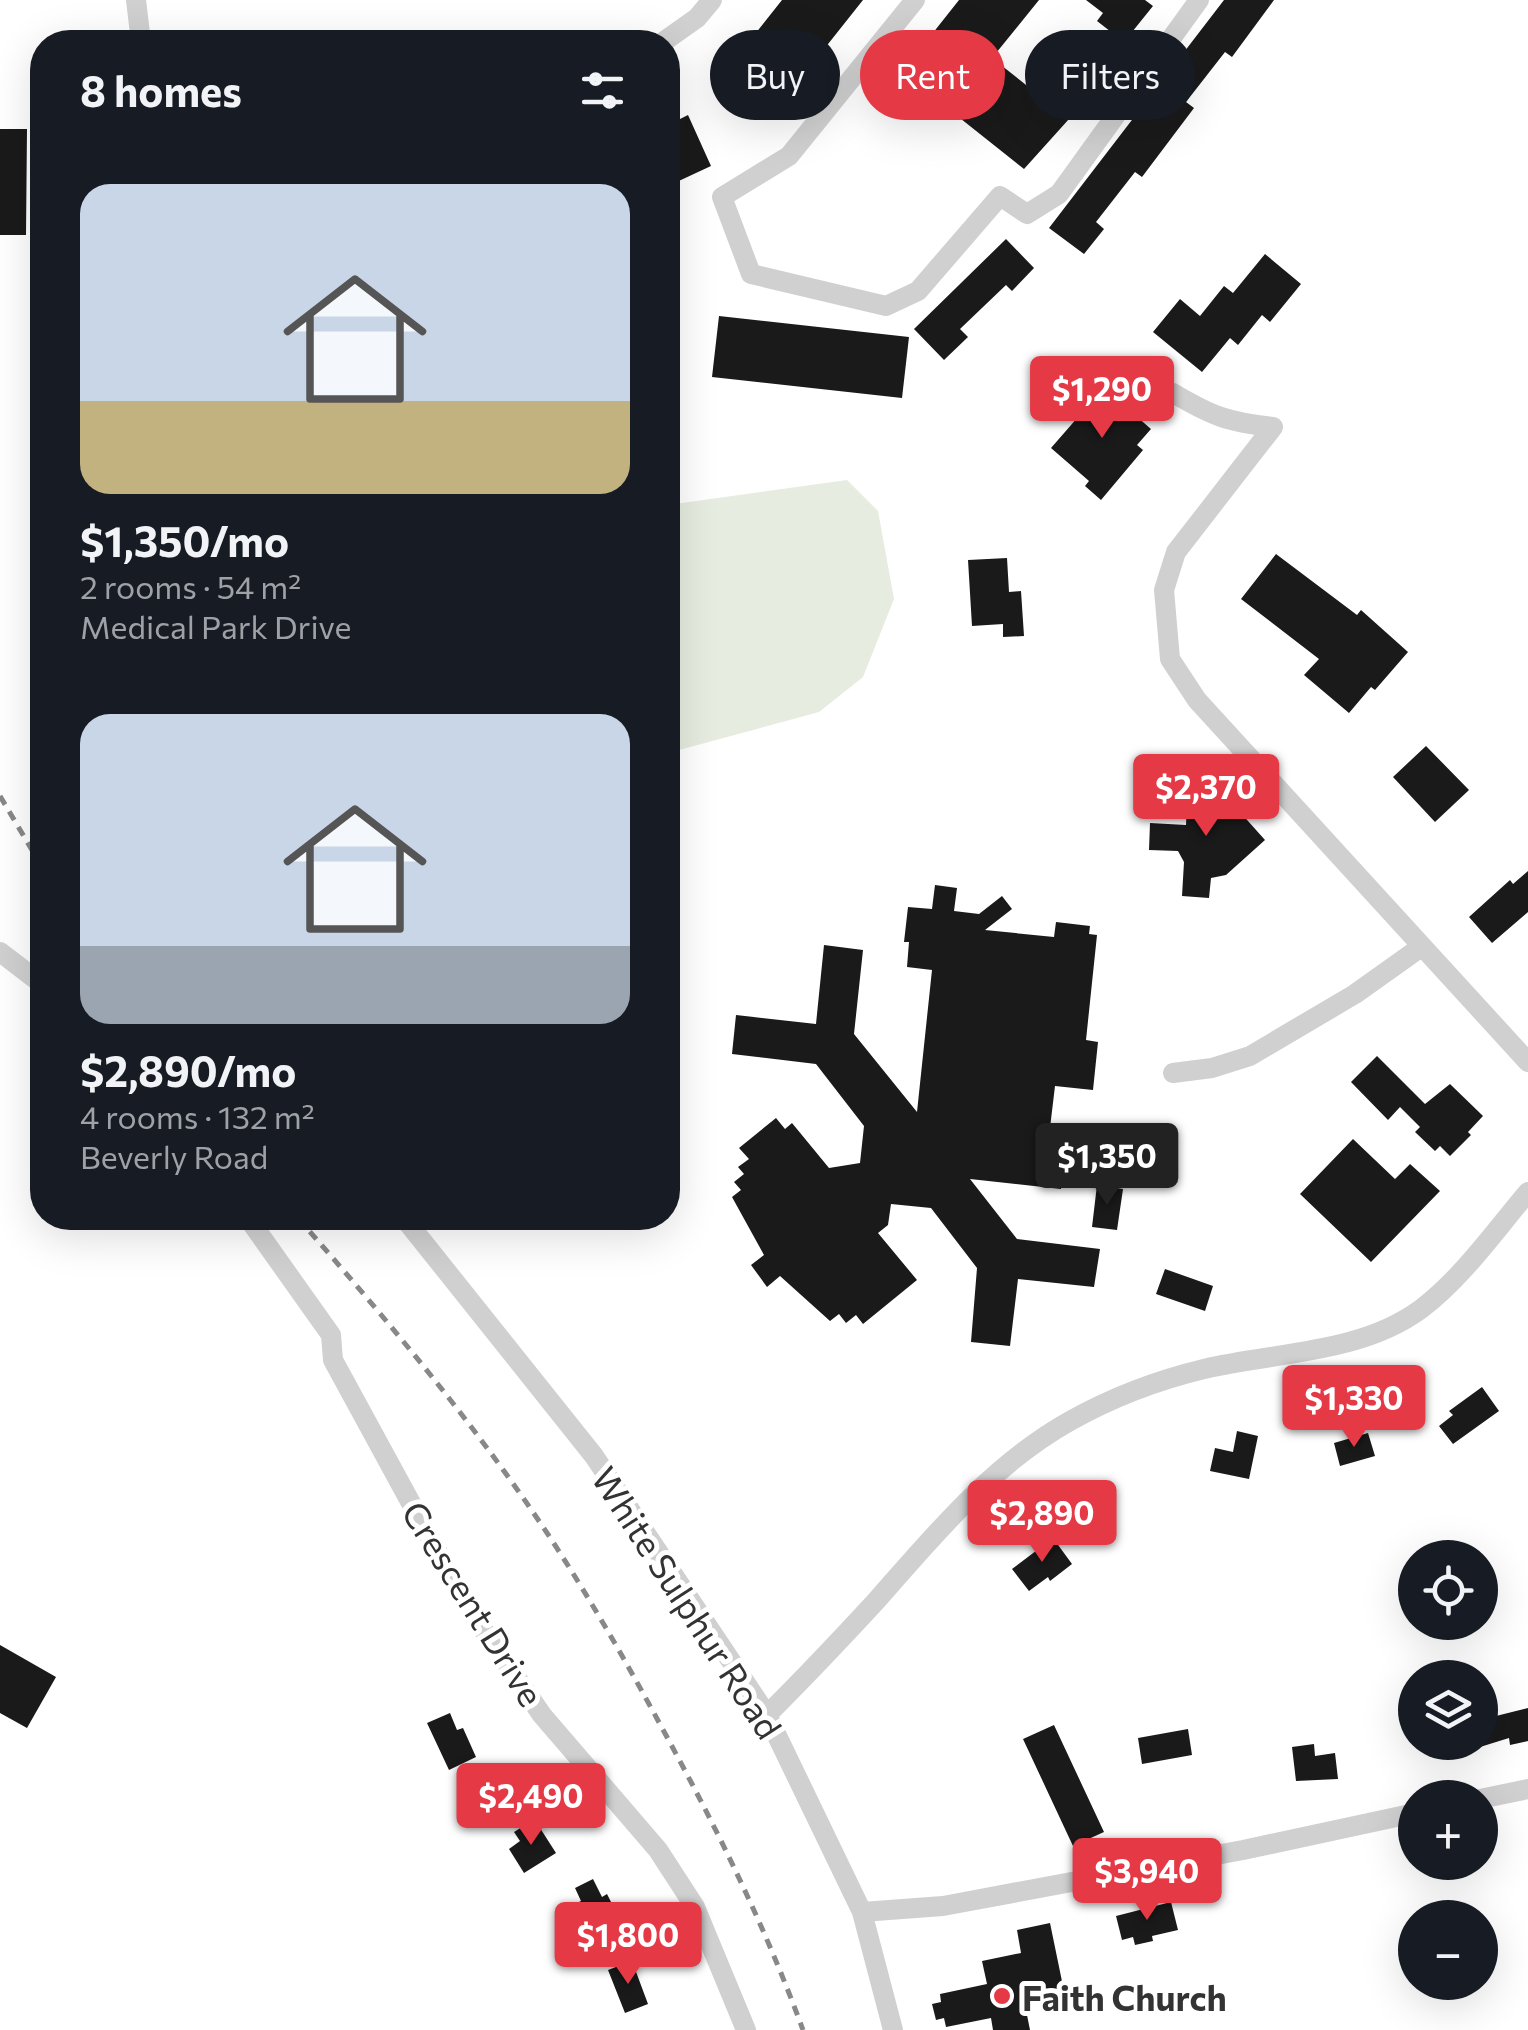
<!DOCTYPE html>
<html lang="en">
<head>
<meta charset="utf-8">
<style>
  body { margin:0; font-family:Commissioner,sans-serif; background:#242831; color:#f1f3f6; height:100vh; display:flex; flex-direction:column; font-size:38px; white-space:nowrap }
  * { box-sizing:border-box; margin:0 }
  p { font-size:32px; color:#9ea1a6 }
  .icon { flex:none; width:55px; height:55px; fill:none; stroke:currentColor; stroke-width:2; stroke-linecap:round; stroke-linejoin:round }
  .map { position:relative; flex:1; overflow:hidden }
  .drawer { position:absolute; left:30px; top:30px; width:650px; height:1200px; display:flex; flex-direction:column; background:#171b24; border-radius:40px; box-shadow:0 10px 40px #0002 }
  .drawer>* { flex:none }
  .banner { position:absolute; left:710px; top:30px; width:668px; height:90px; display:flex; gap:20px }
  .controls { position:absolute; left:1398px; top:1540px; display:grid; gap:20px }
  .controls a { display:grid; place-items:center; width:100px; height:100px; border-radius:50%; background:#171b24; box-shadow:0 10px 40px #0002; font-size:50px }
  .price { position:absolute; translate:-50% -85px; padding:0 22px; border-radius:10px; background:#e63946; color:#fff; font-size:32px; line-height:65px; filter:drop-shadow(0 2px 5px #0008) }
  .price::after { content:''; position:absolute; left:50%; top:60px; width:30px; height:22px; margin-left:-15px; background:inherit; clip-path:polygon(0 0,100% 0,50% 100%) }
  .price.current { background:#222; color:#fff }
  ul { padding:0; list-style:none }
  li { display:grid; align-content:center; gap:20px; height:530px; padding:0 50px }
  li span { display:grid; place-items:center; height:310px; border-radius:30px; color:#555 }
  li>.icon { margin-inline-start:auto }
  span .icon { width:180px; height:180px; fill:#fffc; stroke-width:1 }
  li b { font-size:42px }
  h2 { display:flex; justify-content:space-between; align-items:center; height:120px; padding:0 50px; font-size:42px }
  .tag { padding:0 35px; border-radius:45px; background:#171b24; box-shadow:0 10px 40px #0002; font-size:35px; line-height:90px }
  .tag.current { background:#e63946; color:#fff }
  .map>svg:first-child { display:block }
</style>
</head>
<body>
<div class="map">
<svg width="1528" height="2030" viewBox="0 0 1528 2030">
  <rect width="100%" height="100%" fill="#fff"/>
  <!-- green -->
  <path fill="#e6ecdf" d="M847,480L878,511L894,599L863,677L819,712L668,753V505Z"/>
  <!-- building -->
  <path fill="#1a1a1a" d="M782,0H863L782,102L732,63Z
    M959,0H1039L992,58L1069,119L1024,169L902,72Z
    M1086,0H1145L1153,6L1124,42L1097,21L1103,13Z
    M1224,0H1274L1232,57L1225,52L1186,102L1194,108L1142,177L1135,172L1096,222L1104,229L1084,254L1049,228Z
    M668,98L678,120L688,115L711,166L668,186Z
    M0,129H27L26,235H0Z
    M1006,239L1034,268L1012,291L1006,285L960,329L968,337L944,360L914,329Z
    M1265,254L1301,284L1270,322L1262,315L1238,345L1230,338L1202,372L1153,332L1180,299L1200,316L1224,286L1233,293Z
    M719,316L909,337L902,398L712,377Z
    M1098,383L1151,429L1137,445L1143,450L1101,500L1085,486L1089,481L1051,448L1085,409L1079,404Z
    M1276,554L1357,615L1361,610L1408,652L1375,690L1371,687L1349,713L1304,675L1319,659L1241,599Z
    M1007,558L1009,592L1021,591L1024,636L1003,637V624L972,626L968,560Z
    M1426,746L1469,790L1435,822L1393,777Z
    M1188,781L1216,782L1215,802H1231L1265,840L1226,875L1211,878L1209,898L1182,896L1184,862L1178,851L1149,850L1150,823L1186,825Z
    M1528,871V912L1492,943L1469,917L1510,880L1513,884Z
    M935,885L957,888L954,911L979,914L1002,896L1012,909L985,930L1054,937L1056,922L1090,926L1089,934L1097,935L1086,1040L1098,1042L1093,1090L1055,1086L1047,1153L1064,1154L1061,1189L970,1179L1017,1239L1100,1249L1094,1287L1018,1279L1010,1346L971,1342L977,1268L931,1208L891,1204L888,1225L878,1233L917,1280L863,1324L856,1315L846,1323L839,1314L830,1321L780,1276L767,1287L751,1265L764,1255L732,1197L741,1190L734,1182L744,1174L738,1167L749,1159L739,1148L776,1118L785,1129L792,1123L829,1168L860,1163L864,1126L816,1064L732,1054L736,1015L816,1024L824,945L863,950L854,1034L917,1112L932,970L907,967L909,942H904L908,907L932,909Z
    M1377,1056L1425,1104L1450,1084L1483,1116L1468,1132L1471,1135L1450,1156L1440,1146L1435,1151L1415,1132L1420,1127L1400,1107L1388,1120L1351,1082Z
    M1353,1139L1395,1179L1410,1164L1440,1191L1371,1262L1300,1194Z
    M1097,1185L1123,1189L1117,1230L1092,1227Z
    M1165,1269L1213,1286L1205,1311L1156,1294Z
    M1482,1387L1499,1411L1453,1444L1439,1426L1453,1415L1449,1411Z
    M1237,1431L1258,1436L1249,1479L1210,1471L1215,1448L1233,1452Z
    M1368,1433L1375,1456L1340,1466L1334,1443Z
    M1053,1538L1072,1564L1050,1581L1048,1577L1029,1591L1012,1569Z
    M0,1645L56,1677L27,1728L0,1713Z
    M1528,1708V1741L1510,1745L1509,1738L1480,1747V1720Z
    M450,1713L457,1730L463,1728L476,1757L449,1770L427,1723Z
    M1054,1725L1104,1832L1073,1846L1023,1739Z
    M1188,1729L1192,1755L1142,1764L1138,1738Z
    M1314,1744L1315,1756L1335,1753L1338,1779L1296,1781L1292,1747Z
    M527,1824L533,1833L540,1828L556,1853L524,1873L509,1849L520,1841L514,1832Z
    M593,1879L602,1897L607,1894L616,1912L588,1925L577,1903L581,1901L575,1888Z
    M1171,1902L1178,1930L1152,1936L1153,1941L1135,1945L1133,1937L1122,1940L1116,1916Z
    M1050,1923L1064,1991L1024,2000L1030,2030H993L991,2018L946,2027L944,2018L936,2020L932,2004L941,2002L940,1994L987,1984L982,1961L1021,1953L1017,1930Z
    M632,1961L648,2004L625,2013L608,1970Z"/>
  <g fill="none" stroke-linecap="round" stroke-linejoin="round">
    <!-- minor -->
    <path stroke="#d0d0d0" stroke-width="20" d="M136,0L141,42
      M915,0L789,156L722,197L751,274L886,306L918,291L1000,196L1027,214L1059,194L1199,0
      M663,42L697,18L712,0
      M1173,393C1212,416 1227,422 1273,427
      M1273,427L1176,552L1164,590L1170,659L1197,700L1528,1062
      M0,952L42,984
      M1173,1073L1212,1068L1250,1056L1355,994L1421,947
      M248,1218L331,1335L333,1360L467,1606L542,1715L658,1850L695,1907L746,2030
      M404,1218L594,1456L767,1715L862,1912L893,2030
      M767,1715C805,1677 841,1639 877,1600C935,1534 993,1464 1070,1421C1111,1398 1158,1380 1204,1369C1275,1352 1360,1354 1421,1309C1462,1278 1495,1231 1528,1192
      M1480,1799L1528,1789
      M862,1912L943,1906L1243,1850L1415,1813"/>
    <!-- rail -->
    <path stroke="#888" stroke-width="5" stroke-dasharray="10 8" stroke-linecap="butt" d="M0,796L42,867
      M298,1218C387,1320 476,1425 551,1539C602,1617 647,1699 691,1782C733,1862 772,1945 803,2030"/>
  </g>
  <!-- markers -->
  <circle fill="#e63946" stroke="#fff" stroke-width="4" cx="1002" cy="1996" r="10"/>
  <g text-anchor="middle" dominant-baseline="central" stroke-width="10" stroke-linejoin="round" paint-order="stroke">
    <!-- street labels -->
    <g font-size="35" fill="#333" stroke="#fff">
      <text transform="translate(688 1602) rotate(57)">White Sulphur Road</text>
      <text transform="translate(474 1603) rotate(58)">Crescent Drive</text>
    </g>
    <!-- poi labels -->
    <g font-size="35" font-weight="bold" fill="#333" stroke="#fff" text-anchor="start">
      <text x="1022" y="1996">Faith Church</text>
    </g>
  </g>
</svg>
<div class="controls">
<a><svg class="icon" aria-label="locate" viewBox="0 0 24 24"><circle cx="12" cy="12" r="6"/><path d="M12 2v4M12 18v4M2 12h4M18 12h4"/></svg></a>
<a><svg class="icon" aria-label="layers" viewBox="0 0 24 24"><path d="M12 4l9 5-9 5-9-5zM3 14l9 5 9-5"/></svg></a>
<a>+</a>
<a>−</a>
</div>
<b class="price" style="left:1102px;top:441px">$1,290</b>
<b class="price" style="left:1206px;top:839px">$2,370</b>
<b class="price current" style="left:1107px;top:1208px">$1,350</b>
<b class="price" style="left:1354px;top:1450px">$1,330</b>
<b class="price" style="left:1042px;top:1565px">$2,890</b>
<b class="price" style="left:531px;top:1848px">$2,490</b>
<b class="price" style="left:1147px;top:1923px">$3,940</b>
<b class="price" style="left:628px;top:1987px">$1,800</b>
<div class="banner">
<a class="tag">Buy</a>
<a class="tag current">Rent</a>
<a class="tag">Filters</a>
</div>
<section class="drawer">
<h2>8 homes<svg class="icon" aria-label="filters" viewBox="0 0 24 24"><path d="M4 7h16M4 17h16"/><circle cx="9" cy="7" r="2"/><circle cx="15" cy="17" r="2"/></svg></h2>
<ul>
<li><span style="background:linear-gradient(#c9d6e8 70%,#c2b280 0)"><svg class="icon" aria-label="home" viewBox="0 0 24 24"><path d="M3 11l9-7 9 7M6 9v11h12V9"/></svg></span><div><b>$1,350/mo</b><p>2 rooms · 54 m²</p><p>Medical Park Drive</p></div></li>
<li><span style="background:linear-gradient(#c9d6e8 75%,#9aa5b1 0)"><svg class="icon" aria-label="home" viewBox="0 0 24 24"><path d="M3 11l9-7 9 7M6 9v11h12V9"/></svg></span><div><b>$2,890/mo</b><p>4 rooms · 132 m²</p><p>Beverly Road</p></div></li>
</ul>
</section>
</div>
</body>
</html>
